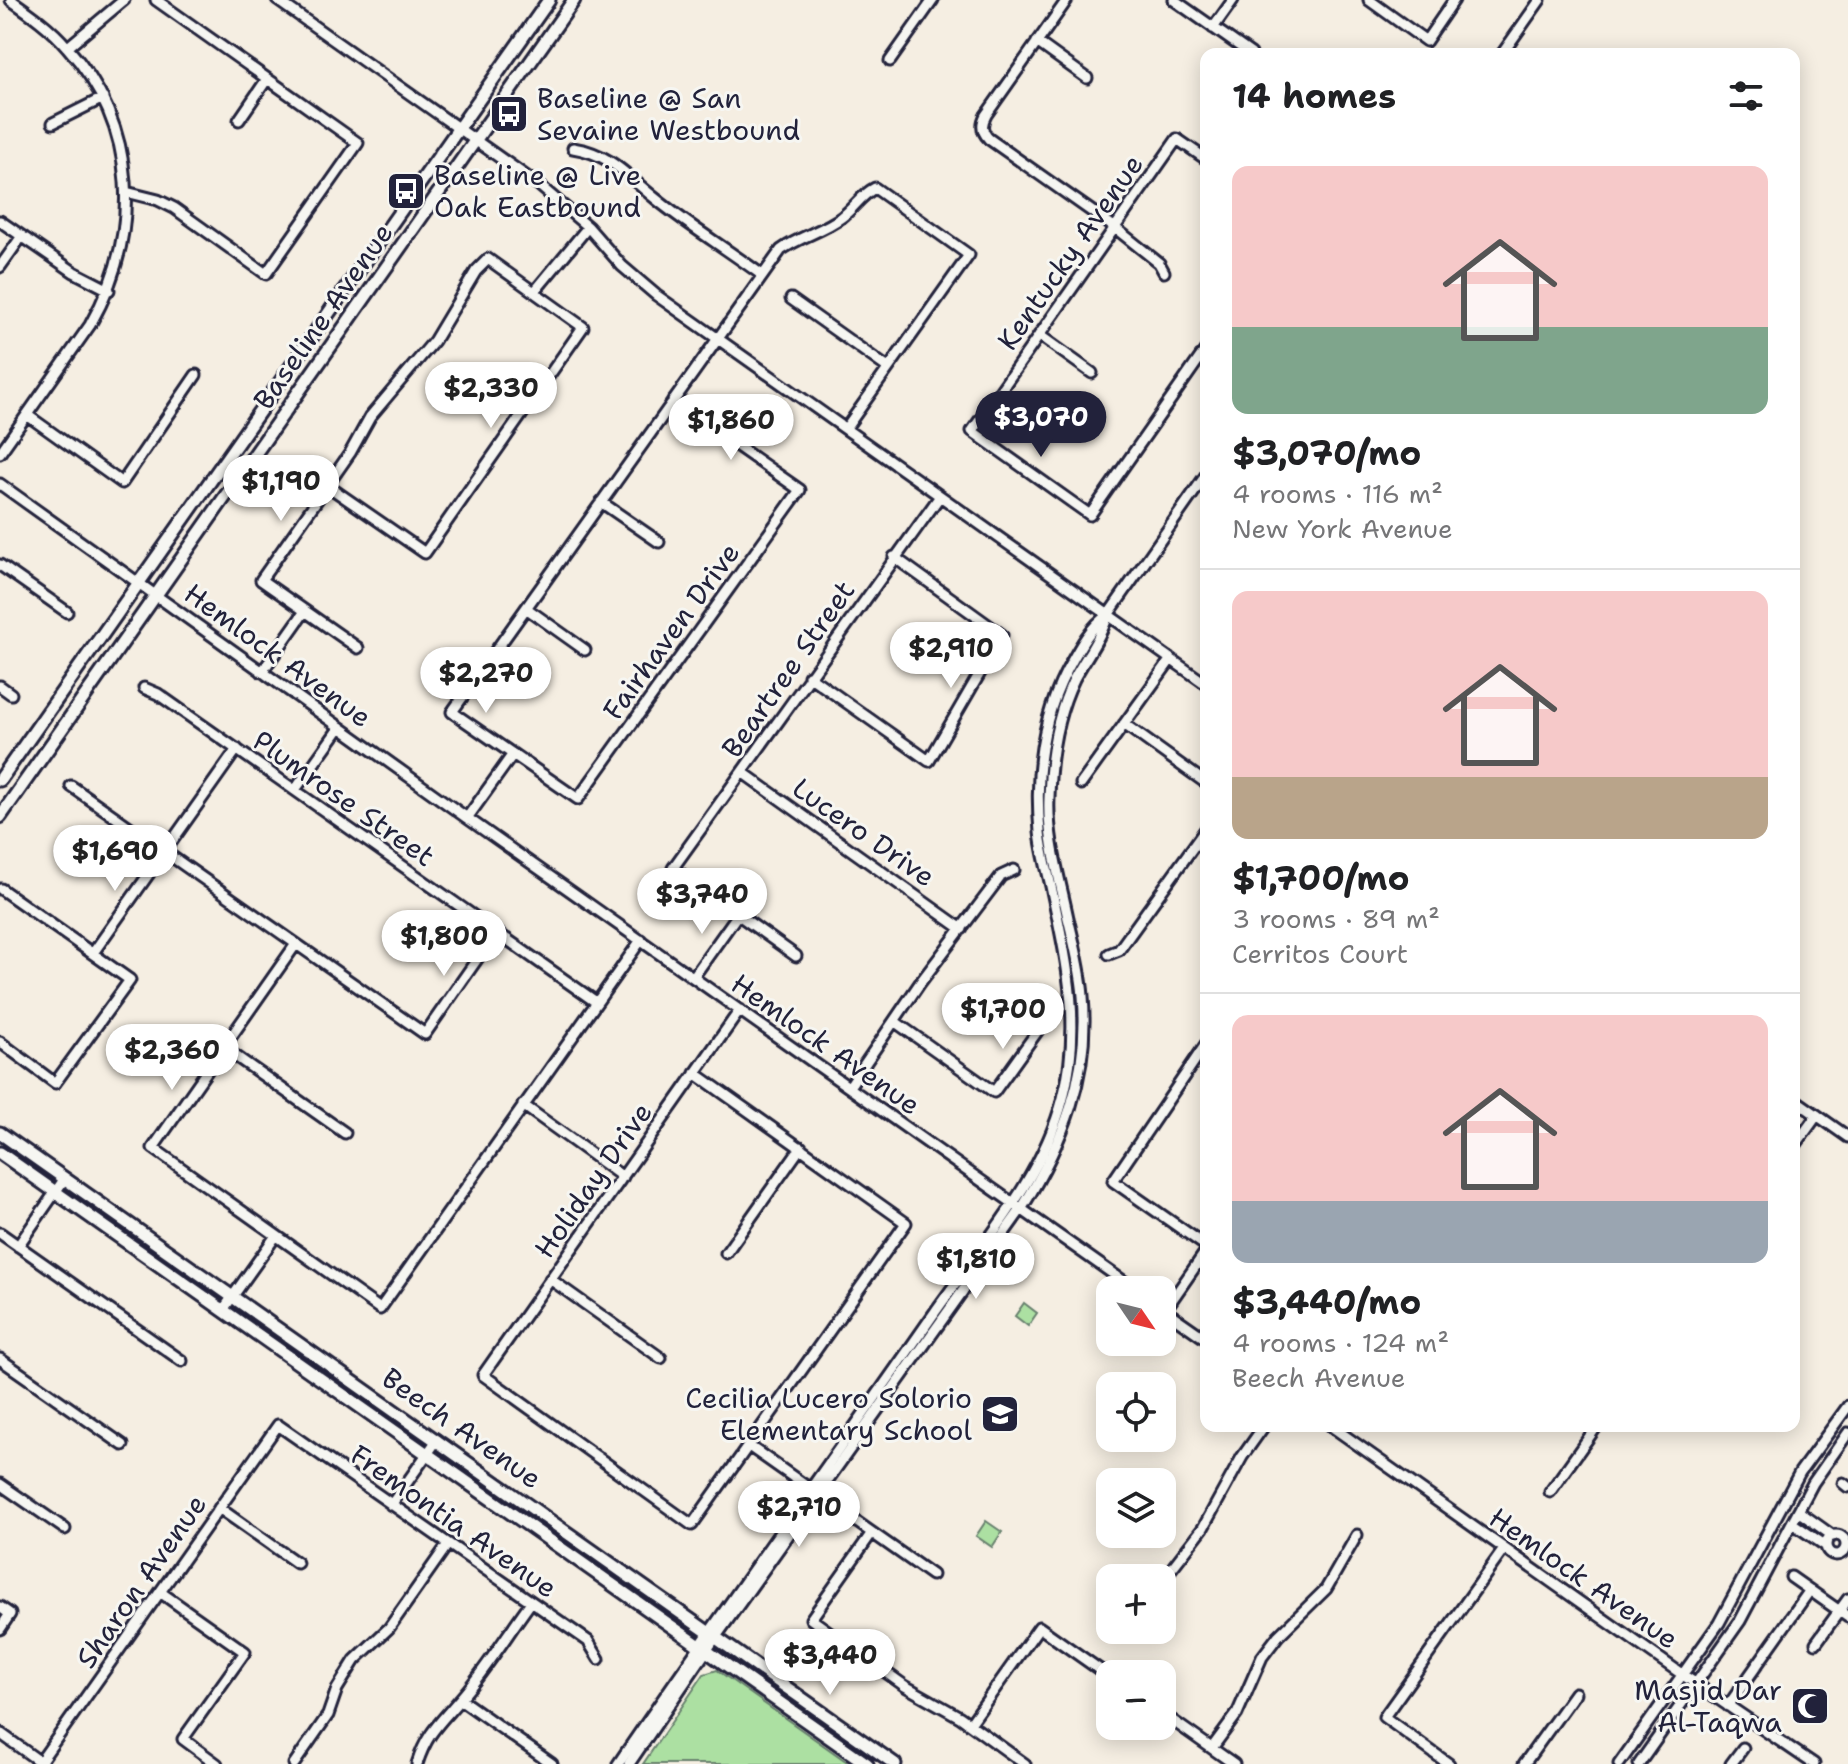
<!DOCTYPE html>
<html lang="en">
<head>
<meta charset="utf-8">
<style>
  body { margin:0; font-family:"Shantell Sans",sans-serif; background:#f2f2f2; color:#202124; height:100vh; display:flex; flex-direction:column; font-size:30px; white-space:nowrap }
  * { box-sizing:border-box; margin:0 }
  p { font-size:26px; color:#757577 }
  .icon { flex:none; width:44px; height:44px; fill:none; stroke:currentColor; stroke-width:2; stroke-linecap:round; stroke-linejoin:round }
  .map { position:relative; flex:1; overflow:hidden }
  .panel { position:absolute; left:1200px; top:48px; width:600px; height:1384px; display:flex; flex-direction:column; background:#fff; border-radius:16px; box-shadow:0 4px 20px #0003 }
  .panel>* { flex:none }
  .needle { width:52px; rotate:125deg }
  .controls { position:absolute; left:1096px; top:1276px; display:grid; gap:16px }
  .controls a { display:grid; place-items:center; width:80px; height:80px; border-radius:16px; background:#fff; box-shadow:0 4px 20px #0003; font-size:40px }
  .price { position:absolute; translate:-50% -68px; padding:0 18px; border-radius:28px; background:#fff; color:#222; font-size:26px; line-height:52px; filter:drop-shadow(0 2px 4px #0008) }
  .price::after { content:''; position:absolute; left:50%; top:48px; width:24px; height:18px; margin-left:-12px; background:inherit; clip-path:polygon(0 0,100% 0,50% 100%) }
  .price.on { background:#22223b; color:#fff }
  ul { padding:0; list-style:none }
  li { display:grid; align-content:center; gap:16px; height:424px; padding:0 32px }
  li+li { border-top:2px solid #e0e0e0 }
  li span { display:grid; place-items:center; height:248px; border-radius:16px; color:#555 }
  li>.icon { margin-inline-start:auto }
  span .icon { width:144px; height:144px; fill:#fffc; stroke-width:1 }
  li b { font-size:34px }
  h2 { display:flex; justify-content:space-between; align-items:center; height:96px; padding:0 32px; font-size:34px }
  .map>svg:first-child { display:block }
</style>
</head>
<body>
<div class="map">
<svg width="1848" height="1764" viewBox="0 0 1848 1764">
  <rect width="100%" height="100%" fill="#f5eee2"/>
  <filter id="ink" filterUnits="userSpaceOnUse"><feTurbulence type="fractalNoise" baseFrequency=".0125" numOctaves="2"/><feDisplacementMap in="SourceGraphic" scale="16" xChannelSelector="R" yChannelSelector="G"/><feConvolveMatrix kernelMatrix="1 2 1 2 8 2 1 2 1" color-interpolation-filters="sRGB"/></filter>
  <g filter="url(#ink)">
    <!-- green -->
    <path fill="#ace0a2" stroke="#67816e" stroke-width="2" d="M1024,1303L1037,1313L1028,1326L1015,1316Z
      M986,1521L1002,1532L992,1547L976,1536Z
      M717,1670L850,1764H643L704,1674Z"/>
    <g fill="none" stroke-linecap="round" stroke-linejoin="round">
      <defs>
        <path id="minor" d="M277,0L540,186L588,227L622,266L656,295L1206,684
          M1067,0L986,115C981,124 981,131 989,139L1114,227L1159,263L1164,272
          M1174,0L1251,54
          M1369,0L1426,41L1454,0
          M1213,28L1233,0
          M1037,42L1087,78
          M68,47L124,0
          M1502,54L1540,0
          M890,61L933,0
          M239,120L267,79
          M53,123L103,98
          M573,148C611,154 627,176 656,199C689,226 727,249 762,275
          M1206,159L1177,139L972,431L1090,515L1206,349
          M126,192L158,200L174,208L266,274L358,143L156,0
          M0,221L74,272L109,290
          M0,267L22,236
          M535,291L588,227
          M791,299L888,368
          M1039,335L1092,373
          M673,401L800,490L578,799L452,712L781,250C800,236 824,231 842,217C855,207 861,195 875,188L969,255L846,428
          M27,415L122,483L196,375
          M0,453L90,325C142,234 139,127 67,47C51,28 31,14 11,0
          M0,484L467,818L1136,1290
          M328,486L425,553L583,327L488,259L476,271L434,341L370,417L350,453L261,580L358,648
          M601,502L659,542
          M0,565L67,612
          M526,608L585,650
          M262,672L305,611
          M809,676L929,761L1002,635L894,557
          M0,686L11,694
          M144,688L158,694L596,1002
          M1124,724L1206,783
          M742,772L962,929
          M1081,784L1171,659
          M71,786L425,1034L496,932
          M295,790L340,727
          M467,818L513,754
          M296,944L153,1148L380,1309L641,940
          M93,953L237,749
          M1109,954L1119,950L1206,829
          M796,956L673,868L940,496
          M694,976L738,914
          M894,1021L994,1092L1039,1029
          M0,1042L55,1083L130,980L1,889
          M1206,1044L1113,1181L1206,1246
          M224,1048L345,1133
          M695,1073L906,1223L692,1525L483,1375C568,1253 655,1132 740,1010
          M849,1087L920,983L1001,876L1014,870
          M1794,1099L1848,1137
          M523,1105L623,1177
          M1794,1147L1817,1115
          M0,1233L182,1361
          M18,1246L65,1178
          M726,1253L801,1147
          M550,1279L661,1358
          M1163,1309L1206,1339
          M223,1310L275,1237
          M1165,1310L1206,1251
          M0,1359L123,1445
          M1331,1426L1683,1675L1814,1764
          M749,1446L932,1575
          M1843,1483L1848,1487
          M0,1484L65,1529
          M1550,1492L1597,1426
          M391,1505L437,1440
          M219,1508L297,1563
          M1798,1511L1833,1536
          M1792,1523L1826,1546
          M871,1534L811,1619L905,1686L960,1717L1025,1764
          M1826 1545a10 10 0 1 1 20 0a10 10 0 1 1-20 0Z
          M1791,1577L1848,1617
          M1162,1581L1203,1528L1242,1457L1264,1426
          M160,1592L245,1652L183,1739L217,1764
          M0,1607L10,1614L0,1629
          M1816,1643L1848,1599
          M460,1699L552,1764
          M1728,1706L1810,1590
          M1162,1713L1234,1764
          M970,1724L1039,1627L1110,1677
          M0,1733L43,1764
          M1212,1748L1237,1714L1262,1657L1278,1636L1326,1589L1357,1535
          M40,1762L278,1425L588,1641L599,1659
          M294,1764L328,1715L337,1689L355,1660L389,1628L448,1544
          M417,1764C427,1732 441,1722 461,1698C487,1668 508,1633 531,1602
          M618,1764C722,1612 830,1463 935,1312C982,1245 1042,1179 1063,1098C1082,1026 1067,962 1052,891C1048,872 1042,852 1040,832C1035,778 1041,721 1066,672C1077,652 1089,627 1108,615
          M629,1764L715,1638L1022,1208C1063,1142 1090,1076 1083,996C1081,969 1074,943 1068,918C1060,879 1047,838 1049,798C1050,757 1056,716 1074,679C1085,658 1101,638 1108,615L1206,475
          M1449,1764L1384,1717L1504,1549
          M1524,1764L1575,1693
          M1619,1764L1719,1623L1800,1472L1848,1406
          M1639,1764L1740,1621L1813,1483L1848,1433
          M1731,1764L1743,1748"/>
        <path id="major" d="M0,780L549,0
          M0,817L574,0
          M0,1133L895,1764
          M0,1153L867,1764"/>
      </defs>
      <!-- minor casing -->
      <use href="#minor" stroke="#22223b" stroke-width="15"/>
      <!-- major casing -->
      <use href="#major" stroke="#22223b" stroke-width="17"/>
      <!-- minor -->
      <use href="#minor" stroke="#f6f6f2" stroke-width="9"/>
      <!-- major -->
      <use href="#major" stroke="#f6f6f2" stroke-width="11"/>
    </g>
  </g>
  <!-- icons -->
  <defs>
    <symbol id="bus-square" viewBox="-11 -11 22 22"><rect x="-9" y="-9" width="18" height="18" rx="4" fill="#22223b" stroke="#f6f6f2"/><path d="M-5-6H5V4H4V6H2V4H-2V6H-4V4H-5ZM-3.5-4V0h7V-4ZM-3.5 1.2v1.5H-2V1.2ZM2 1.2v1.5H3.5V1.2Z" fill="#fff"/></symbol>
    <symbol id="school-square" viewBox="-11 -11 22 22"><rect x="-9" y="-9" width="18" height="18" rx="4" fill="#22223b" stroke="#f6f6f2"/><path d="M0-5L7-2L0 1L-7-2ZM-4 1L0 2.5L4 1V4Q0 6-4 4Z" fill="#fff"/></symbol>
    <symbol id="mosque-square" viewBox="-11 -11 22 22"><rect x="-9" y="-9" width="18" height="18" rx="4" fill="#22223b" stroke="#f6f6f2"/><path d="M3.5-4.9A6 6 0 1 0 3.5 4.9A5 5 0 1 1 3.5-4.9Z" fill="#fff"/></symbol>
  </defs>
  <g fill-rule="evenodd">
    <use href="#bus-square" x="487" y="92" width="44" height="44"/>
    <use href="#bus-square" x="384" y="169" width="44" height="44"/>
    <use href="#school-square" x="978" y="1392" width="44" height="44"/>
    <use href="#mosque-square" x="1788" y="1684" width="44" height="44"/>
  </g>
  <g text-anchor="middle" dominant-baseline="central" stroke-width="6" stroke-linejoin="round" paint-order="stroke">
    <!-- poi labels -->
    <g font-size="28" fill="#22223b" stroke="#f6f6f2" text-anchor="start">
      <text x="537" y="98">Baseline @ San<tspan x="537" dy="32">Sevaine Westbound</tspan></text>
      <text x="434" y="175">Baseline @ Live<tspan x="434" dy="32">Oak Eastbound</tspan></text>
      <text x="972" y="1398" text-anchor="end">Cecilia Lucero Solorio<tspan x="972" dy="32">Elementary School</tspan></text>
      <text x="1782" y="1690" text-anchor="end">Masjid Dar<tspan x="1782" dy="32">Al-Taqwa</tspan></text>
    </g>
    <!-- street labels -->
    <g font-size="28" fill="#22223b" stroke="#f6f6f2">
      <text transform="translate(1070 252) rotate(-55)">Kentucky Avenue</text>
      <text transform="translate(323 316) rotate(-55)">Baseline Avenue</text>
      <text transform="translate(671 631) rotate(-54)">Fairhaven Drive</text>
      <text transform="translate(278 655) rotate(36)">Hemlock Avenue</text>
      <text transform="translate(788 669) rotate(-55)">Beartree Street</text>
      <text transform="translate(344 798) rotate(35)">Plumrose Street</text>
      <text transform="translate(864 832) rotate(35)">Lucero Drive</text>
      <text transform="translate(826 1044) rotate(35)">Hemlock Avenue</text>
      <text transform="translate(593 1180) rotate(-55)">Holiday Drive</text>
      <text transform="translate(462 1428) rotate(35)">Beech Avenue</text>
      <text transform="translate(454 1521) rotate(35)">Fremontia Avenue</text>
      <text transform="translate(1584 1578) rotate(35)">Hemlock Avenue</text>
      <text transform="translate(141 1581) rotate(-55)">Sharon Avenue</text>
    </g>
  </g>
</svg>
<div class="controls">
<a><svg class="needle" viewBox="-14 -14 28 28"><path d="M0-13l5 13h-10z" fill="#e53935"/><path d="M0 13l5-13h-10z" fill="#757577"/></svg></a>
<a><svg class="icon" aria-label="locate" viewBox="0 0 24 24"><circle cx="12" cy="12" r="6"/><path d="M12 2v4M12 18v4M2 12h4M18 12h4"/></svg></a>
<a><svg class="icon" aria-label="layers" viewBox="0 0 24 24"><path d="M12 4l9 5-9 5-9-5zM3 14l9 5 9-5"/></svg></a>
<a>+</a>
<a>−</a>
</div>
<b class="price" style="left:491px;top:430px">$2,330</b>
<b class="price on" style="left:1041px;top:459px">$3,070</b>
<b class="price" style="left:731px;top:462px">$1,860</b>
<b class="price" style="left:281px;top:523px">$1,190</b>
<b class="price" style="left:951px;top:690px">$2,910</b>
<b class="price" style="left:486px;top:715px">$2,270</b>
<b class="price" style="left:115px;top:893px">$1,690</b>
<b class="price" style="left:702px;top:936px">$3,740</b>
<b class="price" style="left:444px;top:978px">$1,800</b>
<b class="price" style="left:1003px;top:1051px">$1,700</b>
<b class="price" style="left:172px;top:1092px">$2,360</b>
<b class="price" style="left:976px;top:1301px">$1,810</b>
<b class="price" style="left:799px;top:1549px">$2,710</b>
<b class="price" style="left:830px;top:1697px">$3,440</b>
<section class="panel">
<h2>14 homes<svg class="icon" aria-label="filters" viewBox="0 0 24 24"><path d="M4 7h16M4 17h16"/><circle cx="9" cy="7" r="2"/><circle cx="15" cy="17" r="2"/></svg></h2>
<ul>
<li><span style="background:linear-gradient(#f6c9c9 65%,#7fa58c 0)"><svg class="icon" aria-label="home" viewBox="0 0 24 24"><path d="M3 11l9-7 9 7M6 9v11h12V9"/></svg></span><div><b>$3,070/mo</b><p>4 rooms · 116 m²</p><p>New York Avenue</p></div></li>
<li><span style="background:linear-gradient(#f6c9c9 75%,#b9a48a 0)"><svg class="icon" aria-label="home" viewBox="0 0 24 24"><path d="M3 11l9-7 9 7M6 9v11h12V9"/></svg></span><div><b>$1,700/mo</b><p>3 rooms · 89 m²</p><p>Cerritos Court</p></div></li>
<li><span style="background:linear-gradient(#f6c9c9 75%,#9aa5b1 0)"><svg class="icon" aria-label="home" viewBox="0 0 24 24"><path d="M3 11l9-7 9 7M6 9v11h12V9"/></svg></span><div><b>$3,440/mo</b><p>4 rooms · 124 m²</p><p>Beech Avenue</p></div></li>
</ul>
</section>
</div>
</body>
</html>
